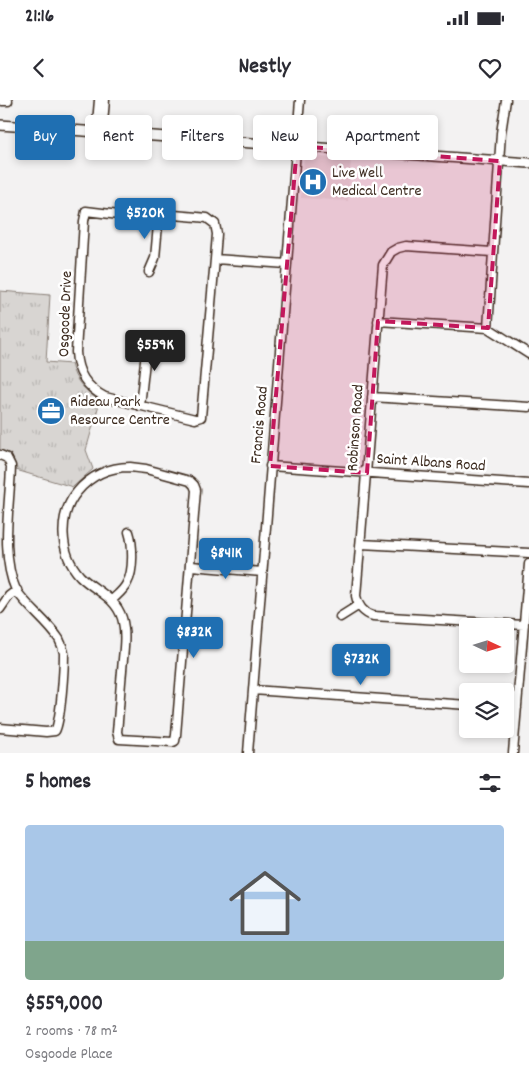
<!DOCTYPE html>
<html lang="en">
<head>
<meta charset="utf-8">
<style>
  body { margin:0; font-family:Dekko,sans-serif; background:#f2f2f3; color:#2b2b33; height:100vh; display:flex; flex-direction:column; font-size:19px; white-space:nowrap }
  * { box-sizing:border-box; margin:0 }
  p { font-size:16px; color:#7c7c81 }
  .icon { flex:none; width:28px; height:28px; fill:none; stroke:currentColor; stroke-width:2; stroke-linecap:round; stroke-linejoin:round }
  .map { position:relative; height:653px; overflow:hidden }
  .panel { display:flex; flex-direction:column; background:#fff; flex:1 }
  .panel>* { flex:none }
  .guide { position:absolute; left:15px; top:15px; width:500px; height:45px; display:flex; gap:10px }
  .needle { width:32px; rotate:94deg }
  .controls { position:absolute; left:459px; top:518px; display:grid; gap:10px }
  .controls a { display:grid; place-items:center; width:55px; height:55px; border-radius:5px; background:#fff; box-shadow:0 2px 8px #0003; font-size:25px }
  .price { position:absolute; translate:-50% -42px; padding:0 11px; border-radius:5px; background:#1f6fb2; color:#fff; font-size:16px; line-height:32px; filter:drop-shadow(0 1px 2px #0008) }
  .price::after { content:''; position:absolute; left:50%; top:30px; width:15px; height:11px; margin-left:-8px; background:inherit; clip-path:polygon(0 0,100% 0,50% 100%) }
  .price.current { background:#222; color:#fff }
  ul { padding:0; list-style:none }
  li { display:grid; align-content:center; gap:10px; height:265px; padding:0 25px }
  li+li { border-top:1px solid #e1e1e2 }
  li span { display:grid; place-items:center; height:155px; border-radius:5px; color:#555 }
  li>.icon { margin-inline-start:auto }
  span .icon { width:90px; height:90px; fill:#fffc; stroke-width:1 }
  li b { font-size:21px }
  h2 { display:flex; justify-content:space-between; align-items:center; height:60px; padding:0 25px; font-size:21px }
  .chip { padding:0 18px; border-radius:5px; background:#fff; box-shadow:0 2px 8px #0003; font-size:18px; line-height:45px }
  .chip.current { background:#1f6fb2; color:#fff }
  .status { display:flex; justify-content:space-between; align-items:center; height:35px; padding:0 25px; background:#fff; direction:ltr }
  .status svg { height:14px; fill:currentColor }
  header { display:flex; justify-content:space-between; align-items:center; height:65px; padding:0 25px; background:#fff; font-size:22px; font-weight:700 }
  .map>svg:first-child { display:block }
</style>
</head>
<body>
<div class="status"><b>21:16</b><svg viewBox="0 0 49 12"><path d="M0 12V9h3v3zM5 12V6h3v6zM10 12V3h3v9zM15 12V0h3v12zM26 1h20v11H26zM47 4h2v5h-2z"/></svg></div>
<header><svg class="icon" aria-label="back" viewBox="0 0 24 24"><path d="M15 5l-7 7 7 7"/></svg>Nestly<svg class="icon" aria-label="heart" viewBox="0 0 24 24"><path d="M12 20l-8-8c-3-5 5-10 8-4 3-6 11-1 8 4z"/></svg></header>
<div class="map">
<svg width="529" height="653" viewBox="0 0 529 653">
  <defs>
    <pattern id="park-tufts" width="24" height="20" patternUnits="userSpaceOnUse" patternTransform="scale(1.25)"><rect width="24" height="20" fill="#d8d5d2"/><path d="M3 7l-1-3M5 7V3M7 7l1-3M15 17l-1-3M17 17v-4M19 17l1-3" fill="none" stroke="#bab7b4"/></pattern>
  </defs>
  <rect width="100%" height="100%" fill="#f3f2f2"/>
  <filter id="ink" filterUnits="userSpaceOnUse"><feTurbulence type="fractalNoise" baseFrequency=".02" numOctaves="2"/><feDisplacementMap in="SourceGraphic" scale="10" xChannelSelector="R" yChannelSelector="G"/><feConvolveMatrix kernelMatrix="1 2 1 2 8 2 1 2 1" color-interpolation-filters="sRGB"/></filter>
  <g filter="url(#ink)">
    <!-- built -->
    <path fill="#e6e3e2" d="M304,56L351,59L348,101L301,98Z"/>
    <!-- park -->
    <path fill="url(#park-tufts)" stroke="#8a8078" d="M0,191L50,195L46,262L71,264C75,282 86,291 100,301L86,350L93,369L73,387L16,370C15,360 11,351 0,350Z"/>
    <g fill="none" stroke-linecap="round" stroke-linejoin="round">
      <defs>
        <path id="minor" d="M99,0L97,23L100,27L99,32
          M506,0L501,33L488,228L529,254
          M0,1H8
          M100,27L103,23L105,0
          M86,111L119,115L151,113L197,117L207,118L215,124L217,134L215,159L201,317L195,319L105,297C86,287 77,273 76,252L84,121Z
          M492,152L406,146L398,148L391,152L383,165L356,496C358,506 363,513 373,516L524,525
          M215,159L287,164
          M149,172L155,158L159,114
          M378,221L488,228
          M372,297L529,307
          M140,306L146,252L143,240
          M0,355L7,358L11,366C10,405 0,455 16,490C28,508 47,521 59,539C61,543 63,548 64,553C64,567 61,621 55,631L46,632L0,628
          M270,366L529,384
          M130,367L146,369L190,381L194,385L196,390L176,635L175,641L173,642L119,639L117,632C119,612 120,591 122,571C123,554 127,535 122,518C115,496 95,491 80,476C59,453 58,415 77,392C90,376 109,367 130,367Z
          M361,444L529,453
          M191,466L262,472
          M112,500C117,495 124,490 127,483C134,471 133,444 129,432
          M0,509L9,496L17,490
          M340,517L359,505
          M253,590L468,605
          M505,607L517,608
          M248,653L300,0
          M513,653L529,464"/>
        <path id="major" d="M0,25L529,63"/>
      </defs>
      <!-- minor casing -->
      <use href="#minor" stroke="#3b2a1e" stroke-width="11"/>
      <!-- major casing -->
      <use href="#major" stroke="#3b2a1e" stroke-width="12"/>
      <!-- minor -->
      <use href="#minor" stroke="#fff" stroke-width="8"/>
      <!-- major -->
      <use href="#major" stroke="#fff" stroke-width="9"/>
    </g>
  </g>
  <!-- marked area -->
  <path fill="#c2185b" fill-opacity="0.2" stroke="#c2185b" stroke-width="4" stroke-dasharray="10 6" stroke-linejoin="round" d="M297,46L500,61L488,228L378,221L367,373L270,366Z"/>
  <!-- icons -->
  <defs>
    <symbol id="hospital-disc" viewBox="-11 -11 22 22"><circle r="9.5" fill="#1f6fb2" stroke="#fff"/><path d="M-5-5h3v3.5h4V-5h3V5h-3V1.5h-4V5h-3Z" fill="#fff"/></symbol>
    <symbol id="office-disc" viewBox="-11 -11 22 22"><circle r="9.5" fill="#1f6fb2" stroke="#fff"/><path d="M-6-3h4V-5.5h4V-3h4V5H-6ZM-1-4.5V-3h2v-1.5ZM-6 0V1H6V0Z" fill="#fff"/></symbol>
  </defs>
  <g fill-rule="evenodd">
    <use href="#hospital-disc" x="297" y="66" width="32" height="32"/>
    <use href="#office-disc" x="35" y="295" width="32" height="32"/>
  </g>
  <g text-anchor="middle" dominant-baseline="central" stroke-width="5" stroke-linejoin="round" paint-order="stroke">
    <!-- poi labels -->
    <g font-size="16" fill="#3b2a1e" stroke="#fff" text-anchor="start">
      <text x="332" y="73">Live Well<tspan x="332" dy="18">Medical Centre</tspan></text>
      <text x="70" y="302">Rideau Park<tspan x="70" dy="18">Resource Centre</tspan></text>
    </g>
    <!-- street labels -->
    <g font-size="16" fill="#3b2a1e" stroke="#fff">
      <text transform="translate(66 214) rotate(-88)">Osgoode Drive</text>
      <text transform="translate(260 325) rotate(-85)">Francis Road</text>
      <text transform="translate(356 328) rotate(-86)">Robinson Road</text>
      <text transform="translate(431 363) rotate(4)">Saint Albans Road</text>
    </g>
  </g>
</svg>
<div class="controls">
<a><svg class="needle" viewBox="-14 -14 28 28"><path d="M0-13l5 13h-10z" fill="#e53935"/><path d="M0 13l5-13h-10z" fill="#7c7c81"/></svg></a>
<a><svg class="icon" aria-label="layers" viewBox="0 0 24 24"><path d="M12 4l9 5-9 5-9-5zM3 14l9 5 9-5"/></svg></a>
</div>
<b class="price" style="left:145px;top:140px">$520K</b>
<b class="price current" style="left:155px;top:272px">$559K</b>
<b class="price" style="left:226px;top:480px">$841K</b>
<b class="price" style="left:194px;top:559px">$832K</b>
<b class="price" style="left:361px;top:586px">$732K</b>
<div class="guide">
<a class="chip current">Buy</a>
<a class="chip">Rent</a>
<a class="chip">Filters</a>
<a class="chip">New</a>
<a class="chip">Apartment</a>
</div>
</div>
<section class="panel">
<h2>5 homes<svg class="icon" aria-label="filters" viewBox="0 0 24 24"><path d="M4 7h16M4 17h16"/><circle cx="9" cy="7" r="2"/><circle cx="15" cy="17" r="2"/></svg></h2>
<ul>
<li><span style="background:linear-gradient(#a9c7e8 75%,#7fa58c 0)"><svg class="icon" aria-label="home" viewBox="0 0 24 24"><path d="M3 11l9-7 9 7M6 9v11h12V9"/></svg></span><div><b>$559,000</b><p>2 rooms · 78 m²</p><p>Osgoode Place</p></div></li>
</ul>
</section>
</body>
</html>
